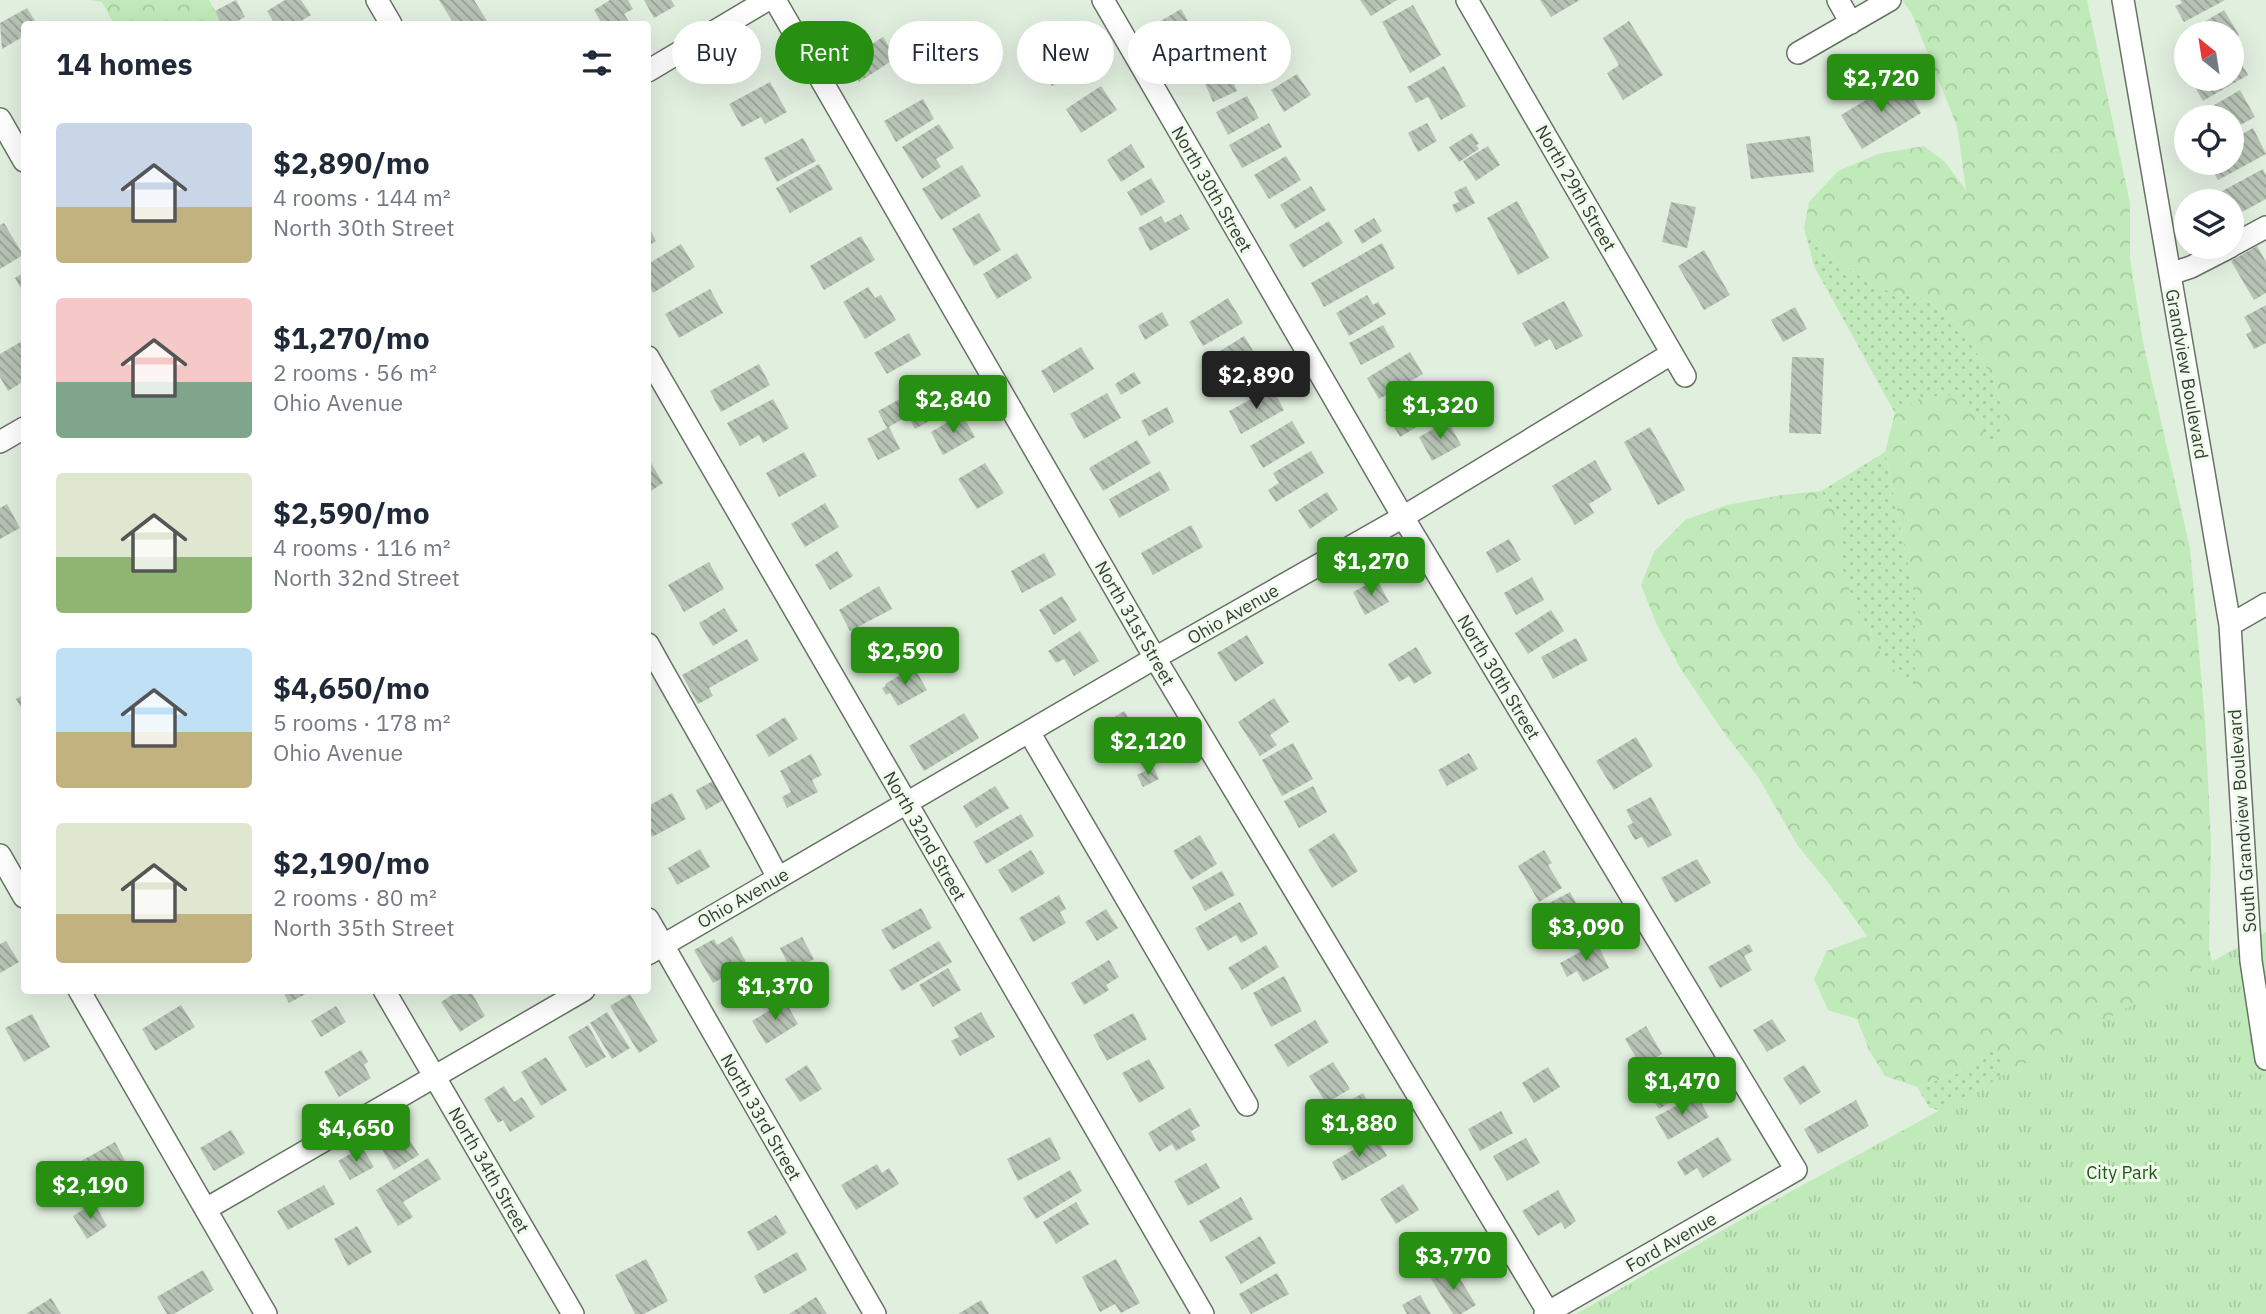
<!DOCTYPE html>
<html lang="en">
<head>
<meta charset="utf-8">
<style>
  body { margin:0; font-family:"IBM Plex Sans",sans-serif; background:#f2f2f3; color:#1f2937; height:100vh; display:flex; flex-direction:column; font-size:26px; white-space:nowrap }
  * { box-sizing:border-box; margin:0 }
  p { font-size:23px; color:#747a83 }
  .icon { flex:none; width:38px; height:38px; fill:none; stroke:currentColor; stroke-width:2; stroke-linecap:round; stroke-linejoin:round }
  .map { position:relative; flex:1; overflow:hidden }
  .drawer { position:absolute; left:21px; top:21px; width:630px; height:973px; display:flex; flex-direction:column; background:#fff; border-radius:7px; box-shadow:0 7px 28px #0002 }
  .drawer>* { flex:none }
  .banner { position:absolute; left:672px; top:21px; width:665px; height:63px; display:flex; gap:14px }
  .needle { width:46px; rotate:330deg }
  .tools { position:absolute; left:2174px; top:21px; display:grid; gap:14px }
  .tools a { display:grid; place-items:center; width:70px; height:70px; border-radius:50%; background:#fff; box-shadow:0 7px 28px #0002; font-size:35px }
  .price { position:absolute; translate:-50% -60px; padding:0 16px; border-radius:7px; background:#278f11; color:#fff; font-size:23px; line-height:46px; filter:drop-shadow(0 2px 4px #0008) }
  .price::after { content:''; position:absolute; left:50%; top:42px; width:21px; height:16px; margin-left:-10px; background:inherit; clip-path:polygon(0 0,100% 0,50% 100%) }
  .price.selected { background:#222; color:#fff }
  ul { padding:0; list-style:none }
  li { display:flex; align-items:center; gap:21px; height:175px; padding:0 35px }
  li span { display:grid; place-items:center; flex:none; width:196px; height:140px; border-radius:7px; color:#555 }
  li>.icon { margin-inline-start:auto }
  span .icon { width:84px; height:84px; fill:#fffc; stroke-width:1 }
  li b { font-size:30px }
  h2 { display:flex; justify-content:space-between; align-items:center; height:84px; padding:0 35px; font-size:30px }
  .tag { padding:0 24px; border-radius:32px; background:#fff; box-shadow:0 7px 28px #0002; font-size:24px; line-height:63px }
  .tag.selected { background:#278f11; color:#fff }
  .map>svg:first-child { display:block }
</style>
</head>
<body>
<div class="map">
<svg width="2266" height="1314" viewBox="0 0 2266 1314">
  <defs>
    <pattern id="grass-dots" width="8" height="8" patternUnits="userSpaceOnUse" patternTransform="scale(1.75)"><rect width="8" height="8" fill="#c1eaba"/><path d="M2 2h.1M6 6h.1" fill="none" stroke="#a7caa0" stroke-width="1.8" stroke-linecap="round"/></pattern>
    <pattern id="forest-crowns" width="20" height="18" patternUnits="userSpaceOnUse" patternTransform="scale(1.75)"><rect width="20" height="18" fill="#c1eaba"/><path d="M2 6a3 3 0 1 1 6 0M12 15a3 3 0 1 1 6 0" fill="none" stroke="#a7caa0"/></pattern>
    <pattern id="park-tufts" width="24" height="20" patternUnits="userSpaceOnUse" patternTransform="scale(1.75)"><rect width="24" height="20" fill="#c1eaba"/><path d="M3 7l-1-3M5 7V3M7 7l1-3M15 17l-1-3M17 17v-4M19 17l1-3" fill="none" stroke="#a7caa0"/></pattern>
    <pattern id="building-back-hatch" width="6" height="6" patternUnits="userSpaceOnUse" patternTransform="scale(1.75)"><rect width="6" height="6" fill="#b7c4b5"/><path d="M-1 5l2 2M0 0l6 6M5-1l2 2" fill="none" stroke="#96a094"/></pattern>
  </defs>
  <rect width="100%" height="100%" fill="#e1efdf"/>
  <!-- grass -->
  <path fill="url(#grass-dots)" d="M1804,228L1835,259L1877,288L1924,299L1959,325L1993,378L2006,421L1992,450L1976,418L1923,397L1895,413L1814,266Z
    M1885,452L1915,599V695L1882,655L1856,608L1839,560V516L1821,491Z
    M1995,1045L2005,1067L1989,1094L1943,1112L1929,1107L1917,1087L1958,1073Z"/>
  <!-- forest -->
  <path fill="url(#forest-crowns)" d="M91,0H209L222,24H114L102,2Z
    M1902,0H2087L2130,203V258L2143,342L2190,548L2205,721L2211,841L2209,949L2230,1023L1605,1314L1989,1094L2005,1067L1994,1046L1958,1073L1917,1087L1885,1076L1869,1050L1857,1019L1828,1010L1814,979L1827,951L1867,936L1831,886L1798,846L1758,777L1725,734L1682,671L1657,625L1641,585L1654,552L1685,520L1727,505L1782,495L1821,491L1839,516V560L1856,608L1882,655L1915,694V599L1885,452L1895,413L1923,397L1952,395L1976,418L1992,449L2006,421L1993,378L1959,325L1924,299L1877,288L1835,259L1804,228L1809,202L1838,171L1878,154L1924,146L1945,162L1966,190L1957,126L1912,14Z"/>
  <!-- park -->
  <path fill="url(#park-tufts)" d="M2266,932V1314H1576L1788,1193Z"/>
  <!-- building -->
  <path fill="url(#building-back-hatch)" d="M236,0L245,17L232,24H222L215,11Z
    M285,0H301L311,15L301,21L304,24H275L267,11Z
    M439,0H474L489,24H454Z
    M610,0H628L633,9L624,14L630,23L602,24L594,10Z
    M644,0H671L675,6L654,18Z
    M1360,0H1397L1371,16Z
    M1540,0H1580L1551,17Z
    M2180,0H2225L2184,22L2175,6L2182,3Z
    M1413,5L1441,55L1410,73L1382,22Z
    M27,8L37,24H24V36L2,49L0,23Z
    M1181,9L1196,35L1202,31L1215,53L1187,70L1159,22Z
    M2224,10L2239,35L2231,40V33H2186Z
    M1629,21L1663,75L1623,100L1607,73L1619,65L1603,38Z
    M883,37L896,58L859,82L846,60Z
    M1061,43L1078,69L1052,86L1035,60Z
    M2231,46L2248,75L2203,101L2190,79H2231Z
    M1226,66L1237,91L1213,102L1202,77Z
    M1444,66L1466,106L1441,120L1428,97L1416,103L1407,87Z
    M1297,74L1311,95L1284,112L1271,90Z
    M1901,79L1921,113L1862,149L1841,115Z
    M770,82L787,112L765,124L761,117L742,127L729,104Z
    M1101,86L1117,110L1081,133L1066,109Z
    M2240,90L2255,117L2231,130V117H2198L2197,115Z
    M1247,96L1259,118L1228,135L1216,112Z
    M923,99L934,119L896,142L884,121Z
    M1269,123L1282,147L1242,168L1229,145Z
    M1427,123L1437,141L1418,152L1408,133Z
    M939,124L954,148L936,159L941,167L922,179L902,147Z
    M2253,128L2266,154L2218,180L2208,163H2231V140Z
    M1472,133L1479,144L1476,145L1479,149L1459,162L1449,147Z
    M1810,136L1814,172L1751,179L1746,144Z
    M803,138L816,161L777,182L764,158Z
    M1131,144L1145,167L1121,182L1107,160Z
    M1488,146L1500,165L1476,181L1463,161Z
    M1286,156L1301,180L1269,199L1254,175Z
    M819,164L833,189L790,213L776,188Z
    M962,165L981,196L941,220L922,189Z
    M2263,169L2266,176V199L2231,218V201H2215L2213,196Z
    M1151,178L1165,202L1141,216L1127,192Z
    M1311,186L1326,210L1295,229L1280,205Z
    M1466,186L1475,203L1456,213L1452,205L1459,202L1454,192Z
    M1517,201L1549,258L1518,275L1487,218Z
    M1671,202L1696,207L1687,248L1662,242Z
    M979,213L1001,250L974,266L952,229Z
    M1181,214L1190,229L1150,251L1138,228L1161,216L1165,223Z
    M1374,218L1382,231L1362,244L1354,230Z
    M1329,221L1343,243L1303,268L1289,245Z
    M4,223L23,255L0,269V225Z
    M648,226L656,241L648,246Z
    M861,236L875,260L824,290L810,266Z
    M1382,243L1395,268L1324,307L1311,283Z
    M681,244L695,267L653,293L648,284V264Z
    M2257,246L2266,262V293L2254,300L2231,261Z
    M1704,250L1730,295L1704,310L1678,266Z
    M1017,253L1032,278L997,299L983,274Z
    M24,272V294L15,278Z
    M868,287L875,298L881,295L896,320L865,339L843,302Z
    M710,289L723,313L679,338L665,314Z
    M1367,295L1373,305L1378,302L1386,314L1349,336L1336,313Z
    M1228,298L1243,323L1203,346L1189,322Z
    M1564,301L1583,336L1556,350L1550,339L1535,347L1522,323Z
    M2266,305V343L2254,349L2246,334L2252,331L2244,317Z
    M1795,307L1807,329L1783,342L1771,320Z
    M1162,312L1169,325L1145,340L1138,326Z
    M1383,325L1395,347L1361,365L1349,343Z
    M909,333L921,355L887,374L874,353Z
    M1244,336L1255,354L1246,359L1254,372L1233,385L1214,355Z
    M24,340V381L8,391L0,377V354Z
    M1081,347L1094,369L1054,393L1041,371Z
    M1410,352L1423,374L1379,399L1367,378Z
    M1792,357L1824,358L1821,434L1789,433Z
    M759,364L770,385L721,412L710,391Z
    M1134,372L1141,383L1121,395L1115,384Z
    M940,377L952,399L929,411L933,419L915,429L908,416L887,428L878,411Z
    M1272,388L1284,410L1241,434L1229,411Z
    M1418,391L1425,403L1430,400L1438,414L1400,437L1385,410Z
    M1107,393L1121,418L1084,439L1070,414Z
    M773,399L789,428L763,443L759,435L740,446L727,423Z
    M1167,407L1174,422L1149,436L1141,421Z
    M962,414L975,437L943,455L931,432Z
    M1292,421L1305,443L1263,468L1250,446Z
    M1448,421L1461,445L1432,461L1419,437Z
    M889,427L900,449L878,460L867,439Z
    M1650,427L1685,490L1658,505L1624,442Z
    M1137,440L1151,463L1103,491L1089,468Z
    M1311,451L1324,473L1276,502L1268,490L1279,483L1273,473Z
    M804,452L817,476L779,497L766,473Z
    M648,458L663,483L648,493Z
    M1595,460L1612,490L1589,504L1594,513L1575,525L1552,486Z
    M985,463L1004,493L977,509L958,479Z
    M1160,471L1170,490L1119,518L1109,499Z
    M1327,492L1338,510L1310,529L1298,510Z
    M825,503L839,527L805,547L791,524Z
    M7,504L20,528L0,539V508Z
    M1191,525L1203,547L1153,575L1141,553Z
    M1509,539L1521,560L1497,573L1486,552Z
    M837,551L853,576L830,590L815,565Z
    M1044,553L1056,575L1022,593L1011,571Z
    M709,562L724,589L684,612L668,585Z
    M1532,577L1544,600L1516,615L1504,593Z
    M1377,579L1389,602L1365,615L1353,592Z
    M879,586L892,609L850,631L839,610Z
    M1062,596L1077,620L1054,635L1039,610Z
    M724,608L738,631L713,646L699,623Z
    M1551,610L1564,631L1528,654L1515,633Z
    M1080,631L1099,661L1074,676L1064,659L1056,663L1048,651Z
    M1247,635L1264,663L1235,682L1217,653Z
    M1576,638L1588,660L1553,679L1541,657Z
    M747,639L759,660L709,688L713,696L698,704L682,675Z
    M1416,647L1432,673L1414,684L1409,676L1399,682L1388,664Z
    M914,667L927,690L898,706L890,693L886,695L882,688L886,686L885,684Z
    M24,694V713L16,699Z
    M1274,698L1289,722L1270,735L1277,745L1260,756L1238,722Z
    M1124,711L1141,738L1114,755L1097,728Z
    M964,713L979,738L924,771L909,746Z
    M785,717L798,739L769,757L756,735Z
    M1636,737L1653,766L1614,790L1596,761Z
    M1293,743L1313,779L1282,796L1262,760Z
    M1469,753L1478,769L1447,786L1438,770Z
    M811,754L822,775L812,780L818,792L787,808L782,797L791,792L780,771Z
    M1153,767L1159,779L1143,787L1137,775Z
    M715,780L725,799L706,810L696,790Z
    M995,786L1009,808L976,828L963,806Z
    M1313,786L1327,812L1299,828L1284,801Z
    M672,793L686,819L652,837L648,829V806Z
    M1651,797L1672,835L1648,848L1642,837L1635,840L1627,826L1633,823L1626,810Z
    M1021,814L1034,836L986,864L973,842Z
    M1334,833L1358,871L1332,888L1308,850Z
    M1200,835L1217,864L1191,880L1173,851Z
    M700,849L710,867L677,885L668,868Z
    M1031,850L1045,873L1012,893L998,870Z
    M1544,850L1552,863L1548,865L1562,888L1539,902L1518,866Z
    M1697,859L1711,883L1675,903L1661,878Z
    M1222,871L1235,895L1205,911L1192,887Z
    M1570,892L1590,929L1561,945L1540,908Z
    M1059,895L1066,909L1060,912L1066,923L1033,942L1019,918Z
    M1240,902L1258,934L1241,943L1236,935L1208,951L1195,928Z
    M921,908L932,928L893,950L881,930Z
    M1106,909L1118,928L1097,941L1085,922Z
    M732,936L747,964L713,983L694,950L714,939L717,945Z
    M802,937L814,959L792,972L780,948Z
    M6,941L19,962L0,973V944Z
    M939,941L952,962L902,991L889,970Z
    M1597,943L1609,968L1583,982L1577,971L1567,977L1560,963Z
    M1749,944L1753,951L1744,956L1752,970L1720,988L1708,967Z
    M1266,945L1279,967L1242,990L1228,968Z
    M1109,960L1119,977L1106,985L1109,990L1084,1005L1071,983Z
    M948,968L961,990L933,1007L919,985Z
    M1284,976L1302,1011L1271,1027L1253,993Z
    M282,990H313L289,1003Z
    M459,990H470L485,1016L460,1032L441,1002Z
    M630,994L658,1041L639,1053L610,1006Z
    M785,1001L798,1024L766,1044L752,1021Z
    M181,1005L195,1027L155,1051L142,1029Z
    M336,1006L346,1022L321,1037L311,1021Z
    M607,1012L630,1048L612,1059L590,1023Z
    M981,1012L995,1037L960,1056L951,1041L959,1037L954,1027Z
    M1133,1013L1147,1039L1107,1061L1093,1035Z
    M32,1014L50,1047L24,1062L5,1028Z
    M1772,1019L1786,1041L1767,1052L1753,1030Z
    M1315,1020L1329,1042L1288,1067L1274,1045Z
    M588,1025L606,1057L586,1068L568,1037Z
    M1646,1026L1662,1054L1641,1066L1625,1039Z
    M361,1050L368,1062L364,1065L371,1078L339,1097L324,1072Z
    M546,1057L567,1090L541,1106L521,1072Z
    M1149,1059L1165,1088L1139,1103L1122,1073Z
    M1667,1061L1686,1092L1659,1109L1639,1078Z
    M1333,1062L1350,1089L1326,1103L1309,1076Z
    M807,1065L822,1089L800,1102L785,1079Z
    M1804,1065L1821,1092L1800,1105L1783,1078Z
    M1548,1067L1560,1087L1534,1103L1522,1083Z
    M504,1086L514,1102L522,1097L535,1117L510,1132L503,1120L498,1123L484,1099Z
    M1363,1093L1373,1111L1361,1118L1364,1123L1343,1135L1338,1125L1328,1131L1320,1117Z
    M1697,1095L1709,1117L1668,1140L1655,1117Z
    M1856,1100L1869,1126L1818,1154L1804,1129Z
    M1190,1108L1200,1126L1191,1131L1196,1140L1176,1151L1172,1144L1159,1152L1148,1133Z
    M1501,1111L1513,1133L1480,1151L1468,1129Z
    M400,1124L419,1155L394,1170L376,1139Z
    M231,1130L245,1153L214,1171L200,1148Z
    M1050,1137L1061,1159L1018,1181L1007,1159Z
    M1376,1137L1387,1156L1342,1181L1332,1162Z
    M1718,1137L1732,1160L1703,1178L1697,1168L1685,1176L1677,1162Z
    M1526,1138L1540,1163L1507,1181L1493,1156Z
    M115,1142L128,1166L87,1188L74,1165Z
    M362,1147L374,1167L350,1180L338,1161Z
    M428,1158L441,1179L403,1202L413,1217L398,1226L376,1190Z
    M1206,1163L1220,1188L1188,1206L1174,1181Z
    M877,1164L882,1173L889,1168L899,1184L856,1210L841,1185Z
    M1070,1170L1082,1191L1036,1219L1023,1198Z
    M1403,1184L1419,1210L1396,1224L1380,1199Z
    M324,1185L335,1204L288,1230L277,1211Z
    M1558,1190L1576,1221L1565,1229L1561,1222L1538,1236L1522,1211Z
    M1241,1197L1253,1219L1211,1242L1199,1221Z
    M1076,1202L1089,1224L1056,1244L1043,1222Z
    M94,1203L107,1226L87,1239L73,1216Z
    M776,1215L787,1233L758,1251L747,1232Z
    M357,1226L372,1252L348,1266L334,1239Z
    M1260,1236L1276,1263L1241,1284L1225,1257Z
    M797,1252L807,1270L764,1294L754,1276Z
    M646,1259L668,1301L644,1314H635L615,1275Z
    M1116,1259L1140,1303L1121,1313L1115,1304L1100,1312L1082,1277Z
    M1452,1266L1476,1305L1461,1314H1453L1431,1279Z
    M203,1270L214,1290L174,1314H167L157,1297Z
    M1277,1273L1289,1294L1251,1314L1239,1294Z
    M1420,1295L1431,1314H1407L1402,1305Z
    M816,1297L827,1314H789Z
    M51,1298L61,1314H26Z
    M981,1300L989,1314H958Z"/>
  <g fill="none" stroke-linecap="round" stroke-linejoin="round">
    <defs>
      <path id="minor" d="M377,0L391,24
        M775,0L1155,658L1548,1312
        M1103,0L1403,517L1796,1170L1545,1314
        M1467,0L1685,376
        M1838,0L1851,23
        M2123,0L2230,625L2251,961L2266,1059
        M1798,53L1890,0
        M648,71L767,0
        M0,119L24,161
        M2231,246L2266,227
        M2170,274L2191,267L2230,247
        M648,357L1203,1314
        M0,442L24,428
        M2230,625L2266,604
        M648,644C691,722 737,798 778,878
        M1029,732L1247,1105
        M0,855L24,897
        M648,919L875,1314
        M648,954L1155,658L1403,517L1671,354
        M79,990L266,1314
        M384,990L573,1314
        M206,1209L584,990"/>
    </defs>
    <!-- minor casing -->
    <use href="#minor" stroke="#687366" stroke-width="24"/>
    <!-- minor -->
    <use href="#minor" stroke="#fff" stroke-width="21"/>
  </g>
  <g text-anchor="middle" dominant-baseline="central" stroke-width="6" stroke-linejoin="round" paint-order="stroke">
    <!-- street labels -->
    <g font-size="18" fill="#383d37" stroke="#effcec">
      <text transform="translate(1576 188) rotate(60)">North 29th Street</text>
      <text transform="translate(1212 189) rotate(60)">North 30th Street</text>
      <text transform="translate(2187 374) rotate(80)">Grandview Boulevard</text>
      <text transform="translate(1233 614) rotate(-30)">Ohio Avenue</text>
      <text transform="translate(1135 623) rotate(60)">North 31st Street</text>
      <text transform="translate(1499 677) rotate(59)">North 30th Street</text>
      <text transform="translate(2242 821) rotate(-94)">South Grandview Boulevard</text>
      <text transform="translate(925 836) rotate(60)">North 32nd Street</text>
      <text transform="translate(743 898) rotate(-30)">Ohio Avenue</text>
      <text transform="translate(761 1117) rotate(60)">North 33rd Street</text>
      <text transform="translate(489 1170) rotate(60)">North 34th Street</text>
      <text transform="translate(1671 1242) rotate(-30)">Ford Avenue</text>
    </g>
    <!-- park labels -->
    <g font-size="18" fill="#205517" stroke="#effcec">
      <text x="2122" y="1172">City Park</text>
    </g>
  </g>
</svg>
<div class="tools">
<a><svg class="needle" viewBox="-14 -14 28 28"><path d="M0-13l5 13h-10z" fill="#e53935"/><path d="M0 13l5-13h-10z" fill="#747a83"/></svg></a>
<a><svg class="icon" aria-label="locate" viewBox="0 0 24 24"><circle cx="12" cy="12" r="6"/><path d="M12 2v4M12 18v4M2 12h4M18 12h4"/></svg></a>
<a><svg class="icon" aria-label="layers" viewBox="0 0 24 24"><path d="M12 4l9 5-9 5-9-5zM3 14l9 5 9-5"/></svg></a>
</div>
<b class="price" style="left:1881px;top:114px">$2,720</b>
<b class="price selected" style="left:1256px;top:411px">$2,890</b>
<b class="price" style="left:953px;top:435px">$2,840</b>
<b class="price" style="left:1440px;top:441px">$1,320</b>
<b class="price" style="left:1371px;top:597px">$1,270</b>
<b class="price" style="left:905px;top:687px">$2,590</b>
<b class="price" style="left:1148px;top:777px">$2,120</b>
<b class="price" style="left:1586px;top:963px">$3,090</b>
<b class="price" style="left:775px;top:1022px">$1,370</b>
<b class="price" style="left:1682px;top:1117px">$1,470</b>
<b class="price" style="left:1359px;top:1159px">$1,880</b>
<b class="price" style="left:356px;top:1164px">$4,650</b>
<b class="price" style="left:90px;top:1221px">$2,190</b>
<b class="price" style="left:1453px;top:1292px">$3,770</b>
<div class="banner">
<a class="tag">Buy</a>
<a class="tag selected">Rent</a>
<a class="tag">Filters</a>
<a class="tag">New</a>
<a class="tag">Apartment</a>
</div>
<section class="drawer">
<h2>14 homes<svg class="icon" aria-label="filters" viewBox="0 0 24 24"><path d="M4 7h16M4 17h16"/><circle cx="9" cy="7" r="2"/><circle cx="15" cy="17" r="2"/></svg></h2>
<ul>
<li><span style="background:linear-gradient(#c9d6e8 60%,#c2b280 0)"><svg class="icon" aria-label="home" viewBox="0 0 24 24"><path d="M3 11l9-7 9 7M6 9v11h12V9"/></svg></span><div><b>$2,890/mo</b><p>4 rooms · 144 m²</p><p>North 30th Street</p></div></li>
<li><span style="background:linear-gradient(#f6c9c9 60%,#7fa58c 0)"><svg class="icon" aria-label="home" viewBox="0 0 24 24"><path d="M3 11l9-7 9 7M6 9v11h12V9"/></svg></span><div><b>$1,270/mo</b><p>2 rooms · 56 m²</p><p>Ohio Avenue</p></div></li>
<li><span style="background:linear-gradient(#dfe7d0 60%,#8fb573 0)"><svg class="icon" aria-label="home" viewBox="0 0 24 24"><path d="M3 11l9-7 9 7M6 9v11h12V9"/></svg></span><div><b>$2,590/mo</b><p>4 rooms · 116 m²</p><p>North 32nd Street</p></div></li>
<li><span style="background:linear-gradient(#bfe0f5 60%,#c2b280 0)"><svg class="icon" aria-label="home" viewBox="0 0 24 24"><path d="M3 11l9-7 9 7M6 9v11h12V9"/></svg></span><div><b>$4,650/mo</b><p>5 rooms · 178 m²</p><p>Ohio Avenue</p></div></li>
<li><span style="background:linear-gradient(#dfe7d0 65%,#c2b280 0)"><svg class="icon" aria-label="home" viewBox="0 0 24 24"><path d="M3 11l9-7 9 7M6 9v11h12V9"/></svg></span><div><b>$2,190/mo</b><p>2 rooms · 80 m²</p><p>North 35th Street</p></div></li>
</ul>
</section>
</div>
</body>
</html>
